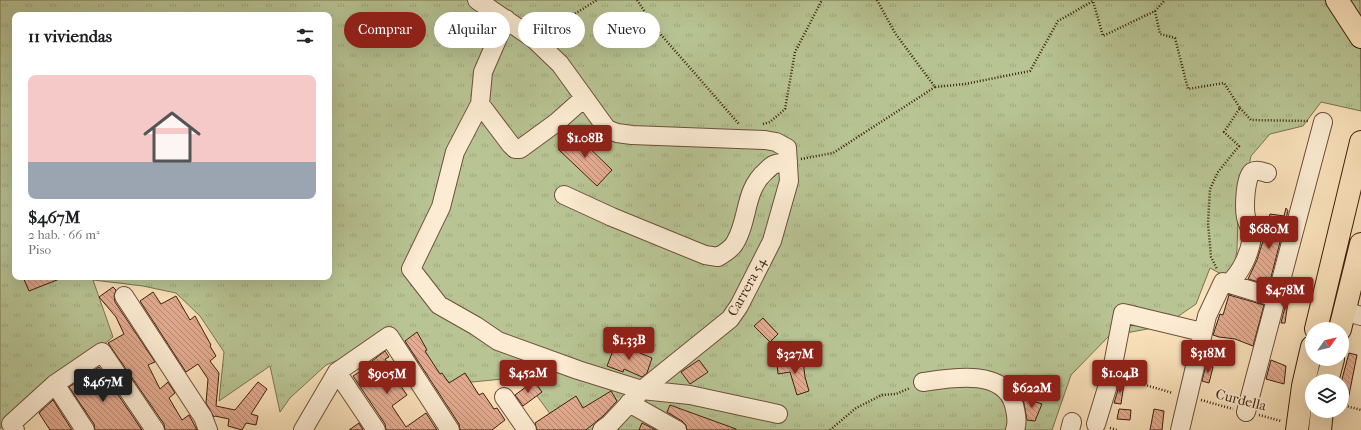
<!DOCTYPE html>
<html lang="es">
<head>
<meta charset="utf-8">
<style>
  body { margin:0; font-family:"IM FELL French Canon",serif; background:#f2f2f2; color:#202124; height:100vh; display:flex; flex-direction:column; font-size:15px; white-space:nowrap }
  * { box-sizing:border-box; margin:0 }
  p { font-size:13px; color:#757577 }
  .icon { flex:none; width:22px; height:22px; fill:none; stroke:currentColor; stroke-width:2; stroke-linecap:round; stroke-linejoin:round }
  .map { position:relative; flex:1; overflow:hidden }
  .panel { position:absolute; left:12px; top:12px; width:320px; height:268px; display:flex; flex-direction:column; background:#fff; border-radius:8px; box-shadow:0 4px 16px #0002 }
  .panel>* { flex:none }
  .hud { position:absolute; left:344px; top:12px; width:380px; height:36px; display:flex; gap:8px }
  .needle { width:26px; rotate:56deg }
  .tools { position:absolute; left:1305px; top:322px; display:grid; gap:8px }
  .tools a { display:grid; place-items:center; width:44px; height:44px; border-radius:50%; background:#fff; box-shadow:0 4px 16px #0002; font-size:20px }
  .price { position:absolute; translate:-50% -34px; padding:0 9px; border-radius:4px; background:#8f2418; color:#fff; font-size:13px; line-height:26px; filter:drop-shadow(0 1px 2px #0008) }
  .price::after { content:''; position:absolute; left:50%; top:24px; width:12px; height:9px; margin-left:-6px; background:inherit; clip-path:polygon(0 0,100% 0,50% 100%) }
  .price.selected { background:#222; color:#fff }
  ul { padding:0; list-style:none }
  li { display:grid; align-content:center; gap:8px; height:212px; padding:0 16px }
  li span { display:grid; place-items:center; height:124px; border-radius:8px; color:#555 }
  li>.icon { margin-inline-start:auto }
  span .icon { width:72px; height:72px; fill:#fffc; stroke-width:1 }
  li b { font-size:17px }
  h2 { display:flex; justify-content:space-between; align-items:center; height:48px; padding:0 16px; font-size:17px }
  .pill { padding:0 14px; border-radius:18px; background:#fff; box-shadow:0 4px 16px #0002; font-size:14px; line-height:36px }
  .pill.selected { background:#8f2418; color:#fff }
  .map>svg:first-child { display:block }
</style>
</head>
<body>
<div class="map">
<svg width="1361" height="430" viewBox="0 0 1361 430">
  <defs>
    <pattern id="grass-tufts" width="24" height="20" patternUnits="userSpaceOnUse"><rect width="24" height="20" fill="#b8c494"/><path d="M3 7l-1-3M5 7V3M7 7l1-3M15 17l-1-3M17 17v-4M19 17l1-3" fill="none" stroke="#9fa87e"/></pattern>
    <pattern id="building-back-hatch" width="6" height="6" patternUnits="userSpaceOnUse"><rect width="6" height="6" fill="#e3ab91"/><path d="M-1 5l2 2M0 0l6 6M5-1l2 2" fill="none" stroke="#b98b75"/></pattern>
  </defs>
  <rect width="100%" height="100%" fill="#fae2bb"/>
  <filter id="stains"><feTurbulence type="fractalNoise" baseFrequency=".005" numOctaves="4"/><feColorMatrix values="0 0 0 0 .2 0 0 0 0 .09 0 0 0 0 .02 0 0 0 .5 -.17"/></filter>
  <radialGradient id="worn" r=".72"><stop offset=".6" stop-color="#630" stop-opacity="0"/><stop offset="1" stop-color="#630" stop-opacity=".3"/></radialGradient>
  <!-- grass -->
  <path fill="url(#grass-tufts)" stroke="#7c7250" fill-rule="evenodd" d="M0,0H1360L1361,111L1321,102L1303,126L1270,134L1251,156L1238,219L1237,250L1232,280L1210,268L1196,304L1164,326L1109,336L1071,375L1052,430H562L523,377L452,384L386,341L326,365L290,398L280,412L270,366L219,401L224,352L200,316L176,293L143,286L93,280L113,337L0,429ZM15,15H329V277H15Z"/>
  <!-- building -->
  <path fill="url(#building-back-hatch)" stroke="#401f0d" d="M574,133L612,170L597,186L558,149Z
    M1286,208L1288,211L1269,285L1248,279L1257,260L1262,244L1267,232L1265,231L1270,214L1284,216Z
    M23,277H62V278L29,291Z
    M113,287L116,290L114,296L115,302L155,362L148,365L160,389L168,382L175,393L169,398L182,420L189,415L197,430H165L164,424L108,343L124,334L116,317L99,297Z
    M1290,287L1285,323H1281Z
    M153,292L161,304L176,296L190,320L195,316L211,345L210,346L216,356L210,361L219,373L216,406L235,410L258,382L267,389L251,414L258,416L256,425L246,423L242,430L228,426L229,419L215,416L214,417L206,403L208,379L198,364L186,372L140,301Z
    M1229,295L1264,305L1253,346L1235,339L1219,337L1213,335L1220,314L1223,315Z
    M763,318L778,334L770,342L754,326Z
    M417,332L427,350L425,351L440,374L442,373L449,383L465,373L479,395L483,393L494,409L497,408L505,420L492,430H460L459,424L405,341Z
    M616,343L652,358L647,373L642,377L624,369L623,372L607,366Z
    M385,351L389,357L385,359L396,374L394,376L407,395L392,406L406,427L426,413L437,430H386L385,424L353,376L373,363L372,361Z
    M1349,353L1357,355L1347,405H1342V379Z
    M699,360L708,372L690,384L681,372Z
    M1271,360L1286,366L1284,384L1266,379Z
    M803,361L805,377L809,391L797,395L790,372L778,374L777,364Z
    M1206,365L1213,367L1209,383L1202,381Z
    M99,367L142,430H95L94,424L69,387Z
    M534,381L542,392L523,406L515,395Z
    M1120,383L1124,384L1121,404L1114,403Z
    M611,391L617,401L603,416L586,430H537L535,423L576,396L583,408Z
    M1023,398L1042,404L1035,421L1027,420Z
    M53,400L72,430H50L39,413Z
    M670,405L736,429V430H687L686,425L682,421L667,412Z
    M1119,409L1131,410L1130,420L1117,419Z
    M1154,409L1164,411L1162,430H1150Z
    M359,423L363,430H349Z
    M642,423L656,430H639Z"/>
  <g fill="none" stroke-linecap="round" stroke-linejoin="round">
    <defs>
      <path id="minor" d="M477,0L534,39L560,64L607,129L617,133L632,135L765,140L776,142L787,148L789,181L772,241L739,306L730,319L642,390L610,424L602,430
        M506,19L483,72L480,104L455,152L441,207L411,269L439,305L476,326L498,341L578,370L642,390L690,395L778,414
        M480,104L511,145L515,149H520L557,122L584,98
        M564,195L612,217L705,255L718,257C725,253 733,248 736,241C749,218 744,190 766,171C768,169 771,166 773,165C778,163 783,162 788,161
        M1229,283C1241,273 1250,253 1252,237C1252,231 1247,223 1246,217C1244,208 1245,178 1252,172C1257,169 1263,172 1267,173
        M124,296L203,417L208,430
        M1344,311L1361,316
        M337,372L376,430
        M923,382C951,378 1004,368 1014,405C1016,413 1018,422 1015,430
        M55,384L85,430
        M504,397L527,430
        M629,403L677,430
        M1246,412L1323,122
        M1096,424L1111,375L1123,313L1202,332
        M15,430L11,424L55,384L102,352L155,430
        M303,430L337,372L389,336L450,430
        M1070,430L1072,422
        M1180,430L1207,316L1223,282L1276,298"/>
      <path id="major" d="M1337,0L1361,37
        M1316,329L1361,142
        M1340,329L1361,244
        M1327,381L1333,359
        M1297,430L1303,386L1312,347
        M1320,430L1322,411"/>
    </defs>
    <!-- minor casing -->
    <use href="#minor" stroke="#6e5038" stroke-width="20"/>
    <!-- major casing -->
    <use href="#major" stroke="#401f0d" stroke-width="24"/>
    <!-- path -->
    <path stroke="#401f0d" stroke-width="2.5" stroke-dasharray="1 2" stroke-linecap="butt" d="M637,0L656,29L739,124
      M877,0L895,33L935,87L965,84L1030,71L1058,21L1093,1L1103,36L1155,11L1160,34L1175,38L1188,89L1224,83L1240,108L1224,132L1239,146L1218,172L1210,189L1208,223L1211,257L1217,269
      M1155,11L1165,0
      M547,31L597,0
      M1240,108L1251,120L1308,121
      M763,124L770,122L785,109L795,52L822,0
      M801,159L833,153L935,87
      M1124,379L1173,393
      M1201,400L1233,409
      M1342,405L1361,410
      M1259,415L1281,421
      M1110,428L1117,430
      M830,430L856,408L882,395L896,394L910,388"/>
    <!-- minor -->
    <use href="#minor" stroke="#fcecd3" stroke-width="18"/>
    <!-- major -->
    <use href="#major" stroke="#fae2bb" stroke-width="22"/>
  </g>
  <g text-anchor="middle" dominant-baseline="central" stroke-width="3.5" stroke-linejoin="round" paint-order="stroke">
    <!-- street labels -->
    <g font-size="14" fill="#401f0d" stroke="#fcecd3">
      <text transform="translate(747 287) rotate(-61)">Carrera 54</text>
      <text transform="translate(1241 400) rotate(14)">Curdella</text>
    </g>
  </g>
  <rect width="100%" height="100%" filter="url(#stains)"/>
  <rect width="100%" height="100%" fill="url(#worn)"/>
</svg>
<div class="tools">
<a><svg class="needle" viewBox="-14 -14 28 28"><path d="M0-13l5 13h-10z" fill="#e53935"/><path d="M0 13l5-13h-10z" fill="#757577"/></svg></a>
<a><svg class="icon" aria-label="layers" viewBox="0 0 24 24"><path d="M12 4l9 5-9 5-9-5zM3 14l9 5 9-5"/></svg></a>
</div>
<b class="price" style="left:585px;top:159px">$1.08B</b>
<b class="price" style="left:1269px;top:250px">$680M</b>
<b class="price" style="left:1285px;top:311px">$478M</b>
<b class="price" style="left:629px;top:361px">$1.33B</b>
<b class="price" style="left:1208px;top:374px">$318M</b>
<b class="price" style="left:795px;top:375px">$327M</b>
<b class="price" style="left:528px;top:394px">$452M</b>
<b class="price" style="left:1120px;top:394px">$1.04B</b>
<b class="price" style="left:387px;top:395px">$905M</b>
<b class="price selected" style="left:103px;top:403px">$467M</b>
<b class="price" style="left:1032px;top:409px">$622M</b>
<div class="hud">
<a class="pill selected">Comprar</a>
<a class="pill">Alquilar</a>
<a class="pill">Filtros</a>
<a class="pill">Nuevo</a>
</div>
<section class="panel">
<h2>11 viviendas<svg class="icon" aria-label="filters" viewBox="0 0 24 24"><path d="M4 7h16M4 17h16"/><circle cx="9" cy="7" r="2"/><circle cx="15" cy="17" r="2"/></svg></h2>
<ul>
<li><span style="background:linear-gradient(#f6c9c9 70%,#9aa5b1 0)"><svg class="icon" aria-label="home" viewBox="0 0 24 24"><path d="M3 11l9-7 9 7M6 9v11h12V9"/></svg></span><div><b>$467M</b><p>2 hab. · 66 m²</p><p>Piso</p></div></li>
</ul>
</section>
</div>
</body>
</html>
